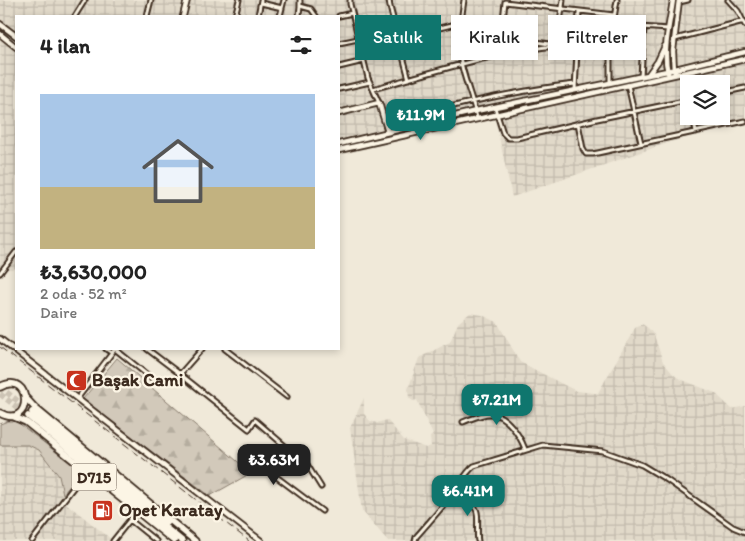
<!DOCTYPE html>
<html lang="tr">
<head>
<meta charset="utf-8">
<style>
  body { margin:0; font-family:Itim,sans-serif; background:#f2f2f2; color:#222; height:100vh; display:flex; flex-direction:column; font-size:19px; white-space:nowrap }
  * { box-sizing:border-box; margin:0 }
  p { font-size:16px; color:#767676 }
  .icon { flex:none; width:28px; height:28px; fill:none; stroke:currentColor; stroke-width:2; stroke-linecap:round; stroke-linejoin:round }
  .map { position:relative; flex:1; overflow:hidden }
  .sheet { position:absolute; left:15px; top:15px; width:325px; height:335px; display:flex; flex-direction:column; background:#fff; border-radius:0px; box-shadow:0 2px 8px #0003 }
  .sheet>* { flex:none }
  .guide { position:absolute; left:355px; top:15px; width:315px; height:45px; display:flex; gap:10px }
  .tools { position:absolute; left:680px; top:75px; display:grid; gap:10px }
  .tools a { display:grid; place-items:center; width:50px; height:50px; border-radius:0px; background:#fff; box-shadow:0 2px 8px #0003; font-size:25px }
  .price { position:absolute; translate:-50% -42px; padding:0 11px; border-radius:10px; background:#0f766e; color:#fff; font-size:16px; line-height:32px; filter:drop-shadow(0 1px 2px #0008) }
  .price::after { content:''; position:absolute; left:50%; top:30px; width:15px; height:11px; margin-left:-8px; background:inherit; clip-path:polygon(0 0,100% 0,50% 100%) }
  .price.on { background:#222; color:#fff }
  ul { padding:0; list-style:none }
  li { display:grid; align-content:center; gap:10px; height:265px; padding:0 25px }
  li span { display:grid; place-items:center; height:155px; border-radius:0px; color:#555 }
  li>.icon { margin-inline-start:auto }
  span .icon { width:90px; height:90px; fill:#fffc; stroke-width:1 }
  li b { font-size:21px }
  h2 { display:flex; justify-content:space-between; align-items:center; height:60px; padding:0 25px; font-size:21px }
  .pill { padding:0 18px; border-radius:0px; background:#fff; box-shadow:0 2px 8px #0003; font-size:18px; line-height:45px }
  .pill.on { background:#0f766e; color:#fff }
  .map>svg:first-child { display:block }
</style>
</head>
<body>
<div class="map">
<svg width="745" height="541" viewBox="0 0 745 541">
  <defs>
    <pattern id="industrial-grid" width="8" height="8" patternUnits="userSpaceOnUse" patternTransform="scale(1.25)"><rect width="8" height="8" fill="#e1d9c9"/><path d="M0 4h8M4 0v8" fill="none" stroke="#c2baac"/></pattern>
    <pattern id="forest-firs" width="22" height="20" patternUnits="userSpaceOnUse" patternTransform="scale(1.25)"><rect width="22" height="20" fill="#d2c9ba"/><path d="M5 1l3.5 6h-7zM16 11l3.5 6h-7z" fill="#b5ad9f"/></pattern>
  </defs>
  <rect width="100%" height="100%" fill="#f0e9d9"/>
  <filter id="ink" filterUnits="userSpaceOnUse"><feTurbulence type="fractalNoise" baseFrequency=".02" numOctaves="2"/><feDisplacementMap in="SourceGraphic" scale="10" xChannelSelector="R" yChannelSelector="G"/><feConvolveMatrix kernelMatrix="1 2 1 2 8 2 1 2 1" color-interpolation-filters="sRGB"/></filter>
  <g filter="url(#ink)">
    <!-- industrial -->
    <path fill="url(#industrial-grid)" fill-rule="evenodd" d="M0,0H745V122L670,142L512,197L495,118L339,155V16H16V269H0ZM689,84H721V116H689Z
      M470,313L482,315L497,322L520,362L568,387L577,391L594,393H598L635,328L642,324L648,328L654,335L663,362L674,375L680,379L715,393L732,409L745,406V541H388L362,511L350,428L364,398V414L370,421L377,423L387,420L404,440L426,448L431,446L430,437L433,435L417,400L413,401L409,398L408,389L419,358L450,342L458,323Z
      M0,445H27L39,450L59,477L62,493L67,504L111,539L109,541H0Z"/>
    <!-- grass -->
    <path fill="#d2c9ba" stroke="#867a6c" d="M8,421H15L20,424L79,470V475L63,494L59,476L39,450L28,445H0V424Z"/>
    <!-- forest -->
    <path fill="url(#forest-firs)" stroke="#867a6c" d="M117,358L251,473L210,496L83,399Z"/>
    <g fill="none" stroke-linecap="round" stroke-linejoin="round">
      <!-- highway-tunnel -->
      <path stroke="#ccc3b4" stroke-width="5.5" stroke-dasharray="5.5 3" stroke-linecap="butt" d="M0,387L32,412
        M0,394L28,416"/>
      <defs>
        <path id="street" d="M300,0V6L311,9L316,16
          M350,0V4L368,78L379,103
          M389,0L390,7L409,79
          M464,0C462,15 459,31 459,46C460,71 472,95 477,118
          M728,0L738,11L745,25
          M679,2L688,0
          M261,3L282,8
          M75,16L85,0
          M147,16L151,0
          M235,16L239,0
          M258,16L261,0
          M280,16L284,0
          M299,16L300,6
          M339,16L352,13
          M578,25H613L668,29
          M501,37L557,45L563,0
          M399,38L460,23
          M675,39L744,21
          M339,43L358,39
          M499,55L505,2L614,15
          M339,67L364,61
          M641,76L644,27
          M610,83V42L617,0
          M628,85L641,143
          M339,89L370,82
          M373,89C440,70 508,48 577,44
          M575,90L579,12
          M721,93L745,88
          M495,108L503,133L508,138H517L597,119L689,100
          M693,116L696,132
          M385,123C448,107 511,91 575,84
          M578,123L583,149L586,154H593L745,121
          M0,273L16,252
          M106,349L112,353
          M115,349L150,377
          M147,349L180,374L202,349
          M225,349L287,397
          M180,374L249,429L255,420L308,466L321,487
          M77,399L115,349
          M463,422C471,419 481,414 490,414C506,413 520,436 525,449
          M285,447L270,472L322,511
          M453,494C460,498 470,502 475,508C480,512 476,533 478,541
          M130,520L156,541
          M32,541L86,471
          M113,541L137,511
          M415,541L416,537C428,523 441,509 453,494C461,484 464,474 474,466L543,445L603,451L642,465L667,480L733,527L745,532"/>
        <path id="secondary" d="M183,16L187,0
          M0,24L16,36
          M0,34L16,47
          M674,71L673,51L679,0
          M668,73C662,50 670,23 673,0
          M648,75L658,61L665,46
          M339,113L379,103L388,132
          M339,144L476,111L667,71L745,52
          M339,150L745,59
          M0,339L261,541"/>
        <path id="highway" d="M0,387C33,369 33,431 0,413
          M25,397L35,408L195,541
          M32,412L167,522
          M12,416L26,422L174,541
          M28,416L182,541"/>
      </defs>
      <!-- street casing -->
      <use href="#street" stroke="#3b2a1e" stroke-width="7"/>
      <!-- secondary casing -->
      <use href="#secondary" stroke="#3b2a1e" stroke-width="8"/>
      <!-- highway casing -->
      <use href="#highway" stroke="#3b2a1e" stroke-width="9"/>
      <!-- street -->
      <use href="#street" stroke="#fcf5e5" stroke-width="3"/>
      <!-- secondary -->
      <use href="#secondary" stroke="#fcf5e5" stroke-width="4.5"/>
      <!-- highway -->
      <use href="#highway" stroke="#fcf5e5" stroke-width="5.5"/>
      <!-- rail -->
      <path stroke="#3b2a1e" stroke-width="1" stroke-dasharray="8 4" stroke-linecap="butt" d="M0,347L249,541"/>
    </g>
  </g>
  <!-- icons -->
  <defs>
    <symbol id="mosque-square" viewBox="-11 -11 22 22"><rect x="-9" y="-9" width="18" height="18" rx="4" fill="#c8321e" stroke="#fcf5e5"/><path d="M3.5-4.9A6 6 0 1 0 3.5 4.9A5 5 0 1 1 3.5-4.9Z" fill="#fff"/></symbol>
    <symbol id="fuel-square" viewBox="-11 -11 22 22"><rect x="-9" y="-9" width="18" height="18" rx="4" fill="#c8321e" stroke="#fcf5e5"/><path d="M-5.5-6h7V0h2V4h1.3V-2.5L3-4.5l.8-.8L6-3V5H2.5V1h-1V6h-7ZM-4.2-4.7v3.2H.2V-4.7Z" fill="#fff"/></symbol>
  </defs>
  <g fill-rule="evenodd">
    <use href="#mosque-square" x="64" y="368" width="25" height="25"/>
    <use href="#fuel-square" x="90" y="498" width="25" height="25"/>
  </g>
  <g text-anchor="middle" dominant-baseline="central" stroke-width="4.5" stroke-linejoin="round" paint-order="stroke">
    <!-- shield labels -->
    <rect fill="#fcf5e5" stroke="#75675a" stroke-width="1" x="71.5" y="463.5" width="45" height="27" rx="4"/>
    <g font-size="16" font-weight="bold" fill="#3b2a1e">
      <text x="94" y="477">D715</text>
    </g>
    <!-- poi labels -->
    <g font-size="18" font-weight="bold" fill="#3b2a1e" stroke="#fcf5e5" text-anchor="start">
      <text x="92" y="380">Başak Cami</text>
      <text x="119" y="510">Opet Karatay</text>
    </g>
  </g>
</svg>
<div class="tools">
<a><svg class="icon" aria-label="layers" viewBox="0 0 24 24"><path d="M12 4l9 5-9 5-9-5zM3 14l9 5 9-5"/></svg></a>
</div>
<b class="price" style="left:421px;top:141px">₺11.9M</b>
<b class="price" style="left:497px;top:426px">₺7.21M</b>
<b class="price on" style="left:274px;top:486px">₺3.63M</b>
<b class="price" style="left:468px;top:517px">₺6.41M</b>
<div class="guide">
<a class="pill on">Satılık</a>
<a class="pill">Kiralık</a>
<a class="pill">Filtreler</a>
</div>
<section class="sheet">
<h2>4 ilan<svg class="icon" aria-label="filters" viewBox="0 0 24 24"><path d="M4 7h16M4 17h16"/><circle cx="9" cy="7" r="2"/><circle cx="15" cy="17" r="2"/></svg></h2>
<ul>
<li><span style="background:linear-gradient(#a9c7e8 60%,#c2b280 0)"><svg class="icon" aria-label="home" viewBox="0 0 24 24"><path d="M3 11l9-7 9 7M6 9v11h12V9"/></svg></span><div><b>₺3,630,000</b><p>2 oda · 52 m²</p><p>Daire</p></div></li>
</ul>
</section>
</div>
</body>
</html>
